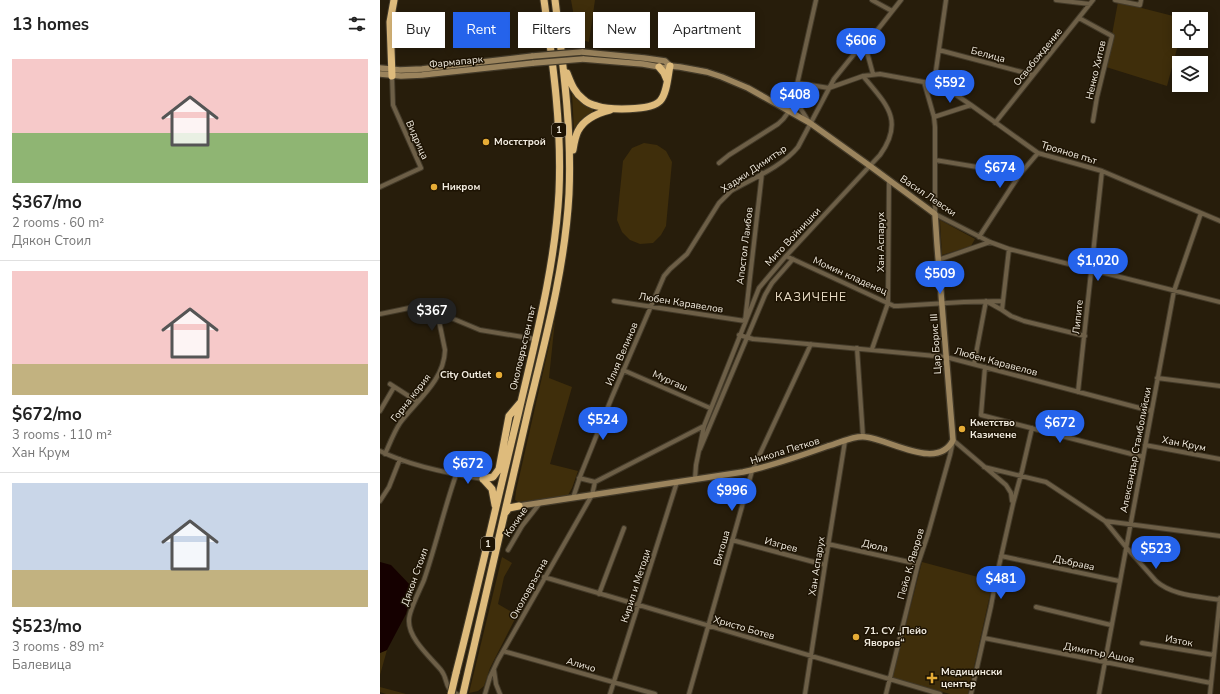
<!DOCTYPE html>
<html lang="en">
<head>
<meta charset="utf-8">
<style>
  body { margin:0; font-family:"Nunito Sans",sans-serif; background:#f2f2f2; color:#222; height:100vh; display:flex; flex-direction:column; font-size:15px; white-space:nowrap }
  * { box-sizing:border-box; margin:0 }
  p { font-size:13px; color:#767676 }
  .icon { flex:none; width:22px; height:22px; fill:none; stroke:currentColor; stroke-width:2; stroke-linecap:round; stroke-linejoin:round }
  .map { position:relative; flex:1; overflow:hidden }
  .drawer { display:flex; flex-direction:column; background:#fff; width:380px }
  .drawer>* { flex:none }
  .banner { position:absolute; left:12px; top:12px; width:380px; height:36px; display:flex; gap:8px }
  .controls { position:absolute; left:792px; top:12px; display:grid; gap:8px }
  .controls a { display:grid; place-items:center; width:36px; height:36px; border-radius:0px; background:#fff; box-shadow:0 2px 10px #0003; font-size:20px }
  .price { position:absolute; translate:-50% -34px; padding:0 9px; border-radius:14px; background:#2563eb; color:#fff; font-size:13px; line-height:26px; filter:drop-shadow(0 1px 2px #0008) }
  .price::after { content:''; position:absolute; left:50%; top:24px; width:12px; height:9px; margin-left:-6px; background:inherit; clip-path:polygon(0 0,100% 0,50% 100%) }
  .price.current { background:#222; color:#fff }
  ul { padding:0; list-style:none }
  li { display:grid; align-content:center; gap:8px; height:212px; padding:0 12px }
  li+li { border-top:1px solid #e0e0e0 }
  li span { display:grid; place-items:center; height:124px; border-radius:0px; color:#555 }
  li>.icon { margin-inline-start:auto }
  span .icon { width:72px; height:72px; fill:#fffc; stroke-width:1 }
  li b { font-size:17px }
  h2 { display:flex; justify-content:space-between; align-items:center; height:48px; padding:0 12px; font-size:17px }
  .tag { padding:0 14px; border-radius:0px; background:#fff; box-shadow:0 2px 10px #0003; font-size:14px; line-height:36px }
  .tag.current { background:#2563eb; color:#fff }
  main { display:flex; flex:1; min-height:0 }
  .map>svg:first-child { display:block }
</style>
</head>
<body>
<main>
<section class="drawer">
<h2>13 homes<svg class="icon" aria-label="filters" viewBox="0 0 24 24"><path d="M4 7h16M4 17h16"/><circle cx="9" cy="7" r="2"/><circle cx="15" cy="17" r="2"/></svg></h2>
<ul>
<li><span style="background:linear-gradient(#f6c9c9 60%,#8fb573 0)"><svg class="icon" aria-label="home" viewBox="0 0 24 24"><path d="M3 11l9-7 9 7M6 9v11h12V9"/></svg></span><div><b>$367/mo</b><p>2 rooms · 60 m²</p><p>Дякон Стоил</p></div></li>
<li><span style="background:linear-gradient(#f6c9c9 75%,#c2b280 0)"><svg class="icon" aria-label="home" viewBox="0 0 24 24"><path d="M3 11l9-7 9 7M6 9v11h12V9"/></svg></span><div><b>$672/mo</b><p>3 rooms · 110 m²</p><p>Хан Крум</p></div></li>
<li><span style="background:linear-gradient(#c9d6e8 70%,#c2b280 0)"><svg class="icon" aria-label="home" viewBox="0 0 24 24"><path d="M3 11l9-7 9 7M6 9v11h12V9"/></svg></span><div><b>$523/mo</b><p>3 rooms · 89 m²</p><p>Балевица</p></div></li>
</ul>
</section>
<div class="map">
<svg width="840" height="694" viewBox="0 0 840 694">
  <rect width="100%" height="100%" fill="#271d0b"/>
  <!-- green -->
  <path fill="#3f2e0b" d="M191,0H215L209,42L198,39Z
    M738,2L805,19H799V41L787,86L726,67Z
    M192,93L213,109V112L201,120L194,129Z
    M264,143L277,145L286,151L292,162L286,226L281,235L273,243L260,244L250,240L242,232L237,220L243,161L252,148Z
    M560,220L595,239L591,246L562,255Z
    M175,320L169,378L192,387L170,464L198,471L192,488L188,495L139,502L135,500L136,491Z
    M122,557L132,563L124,577L118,604L137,615L110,668L104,686L98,691L89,693Z
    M542,562L613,581L588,694H570L512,678Z
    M7,650L0,675V653Z
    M0,687L26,694H6L0,692Z"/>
  <!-- water -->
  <path fill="#150000" d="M0,562L11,565L33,588L26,614L7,650L0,653Z"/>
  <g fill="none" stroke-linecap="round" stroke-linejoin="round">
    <defs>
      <path id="street" d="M492,0L512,11
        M676,0L710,4
        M735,0L760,5L761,0
        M699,18L732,36L717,97L713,121
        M485,45L493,74
        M559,50L653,75
        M544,82L554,117L555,127V214L610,242L629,249L840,302
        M417,83L449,88L483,76L500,74L560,85L566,88L591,105L658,153L722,171L840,221
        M554,84L566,0
        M414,98L429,122
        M554,117L591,105
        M615,123L713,0
        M555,160L640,174
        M339,163L349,155L398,124C407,117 411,109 414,98L436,0
        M0,187L41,168L13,105L12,76
        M599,237L640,174L658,153
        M406,256L514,306H518L584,302L623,301L622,310L631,316L644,321L705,336
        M558,260L610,242
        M234,301L365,321L382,173
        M623,301L629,249
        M0,314L34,307H45L100,330L155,339
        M359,335L373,339L566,357L771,411
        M477,348L483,437
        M492,349L508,303L509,181
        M594,364L606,301L622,310
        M605,367L601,415L763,457
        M243,370L330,408
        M777,378L840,386
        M10,384L38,402
        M698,392L722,171
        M0,411L14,387
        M573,440L626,485L631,493L632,501
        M765,445L840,459
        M320,449L385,295L392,283L413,259
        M0,451C30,466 71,474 103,479
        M5,454C10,443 14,432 20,423C37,400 64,381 65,350L57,311
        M604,467L666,482L725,521L840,536
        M76,475C64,509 56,545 44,580C40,590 29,610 29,620C28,638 50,657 61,670C69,680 63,688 77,694
        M199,478L215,482
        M315,479L316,465L324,426L379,288L406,256L500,155C525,120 506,104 483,76
        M193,498L201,474L232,397L284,276L290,269L307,254L339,203L351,191C372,179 403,166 418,147L454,79L479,48L488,42L521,0
        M0,501L9,487L20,459
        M725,521L746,547L776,581C793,596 819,596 840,600
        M352,540L445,565
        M448,544L538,564
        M128,550L142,526L160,503
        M621,556L739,581
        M164,577L560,694
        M219,594L244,528
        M656,607L731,625
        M604,638L831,683
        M762,643L834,655
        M123,651L275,694
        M114,670L116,684L120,694
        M105,694L110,677L118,660L212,495L215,482L324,426
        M230,694L297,482
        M309,694L372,471L431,344
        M425,694L445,565L465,441
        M506,694L538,564L548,534L570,455L573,441
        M591,694L611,606L616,579L633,504L642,471L652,428
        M719,694L794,291L821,213
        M830,694L840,598"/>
      <path id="secondary" d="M202,52L264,58L285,61L290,66
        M0,68L20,70L42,69L153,56
        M0,74L21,76L42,75L154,63
        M139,506L363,472C392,466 420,456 448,446C460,443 474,435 486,437C511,440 558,471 573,440L557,244L555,214L490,166L430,123L368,88L342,77L327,72L300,67L290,66L285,68L263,64L203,59"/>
      <path id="highway" d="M279,67L284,73L287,80
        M187,73C191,83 194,92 203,99C207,103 212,105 217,106C229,110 271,111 280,101C287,94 288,75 290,66
        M12,76L10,22L14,0
        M193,150C194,144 195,137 198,131C204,119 218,113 230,110
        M103,479L113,477L119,469L129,416L140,403
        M103,479L112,489L115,505
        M126,512L129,508L139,506
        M76,673C98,587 117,501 138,415C155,341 175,268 179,192C182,127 173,64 164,0
        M83,694C105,598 127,503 149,407C166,337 185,267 189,194C192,129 183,65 175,0"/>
    </defs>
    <!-- street casing -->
    <use href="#street" stroke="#433a29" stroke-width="6"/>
    <!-- secondary casing -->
    <use href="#secondary" stroke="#433a29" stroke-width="8"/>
    <!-- highway casing -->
    <use href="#highway" stroke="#433a29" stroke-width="9"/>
    <!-- street -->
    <use href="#street" stroke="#6d5f47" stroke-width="4"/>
    <!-- secondary -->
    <use href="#secondary" stroke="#9b845d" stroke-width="5.5"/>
    <!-- highway -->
    <use href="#highway" stroke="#debb7c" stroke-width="7"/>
    <defs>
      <path id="secondary-bridge" d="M153,56L202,52
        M154,63L203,59"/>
      <path id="highway-bridge" d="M71,694L76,673"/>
    </defs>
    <!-- secondary-bridge casing -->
    <use href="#secondary-bridge" stroke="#433a29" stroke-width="8" stroke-linecap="butt"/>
    <!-- highway-bridge casing -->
    <use href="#highway-bridge" stroke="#433a29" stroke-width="9" stroke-linecap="butt"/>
    <!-- secondary-bridge -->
    <use href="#secondary-bridge" stroke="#9b845d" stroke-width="5.5"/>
    <!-- highway-bridge -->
    <use href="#highway-bridge" stroke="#debb7c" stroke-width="7"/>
  </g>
  <!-- markers -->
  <g fill="#e6ac36" stroke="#1d1303" stroke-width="1.5">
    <circle cx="106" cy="142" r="4"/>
    <circle cx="54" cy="187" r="4"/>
    <circle cx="119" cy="375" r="4"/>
    <circle cx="582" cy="429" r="4"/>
    <circle cx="476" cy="637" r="4"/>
    <path d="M550 672h4v4h4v4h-4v4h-4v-4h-4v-4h4z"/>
  </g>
  <g text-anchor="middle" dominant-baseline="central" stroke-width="3" stroke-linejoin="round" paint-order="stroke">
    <!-- shield labels -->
    <g fill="#1d1303" stroke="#b2ab9e" stroke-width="1">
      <rect x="172" y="123" width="14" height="14" rx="3"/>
      <rect x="101" y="537" width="14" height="14" rx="3"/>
    </g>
    <g font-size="9" font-weight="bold" fill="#f2ece0">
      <text x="179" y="130">1</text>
      <text x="108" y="544">1</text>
    </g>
    <!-- street labels -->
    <g font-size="10" fill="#f2ece0" stroke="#1d1303">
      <text transform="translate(608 55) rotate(15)">Белица</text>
      <text transform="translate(658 57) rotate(-51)">Освобождение</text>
      <text transform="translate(76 62) rotate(-6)">Фармапарк</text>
      <text transform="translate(716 70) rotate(-77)">Ненко Хитов</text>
      <text transform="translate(37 140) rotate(66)">Видрица</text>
      <text transform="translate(689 153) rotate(17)">Троянов път</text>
      <text transform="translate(374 169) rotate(-34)">Хаджи Димитър</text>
      <text transform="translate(548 196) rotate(34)">Васил Левски</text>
      <text transform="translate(413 237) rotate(-47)">Мито Войнишки</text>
      <text transform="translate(501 242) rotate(-90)">Хан Аспарух</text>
      <text transform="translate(365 246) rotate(-83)">Апостол Ламбов</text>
      <text transform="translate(470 276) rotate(24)">Момин кладенец</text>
      <text transform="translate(301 303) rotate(9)">Любен Каравелов</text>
      <text transform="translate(698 317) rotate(-84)">Липите</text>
      <text transform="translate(556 344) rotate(-94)">Цар Борис III</text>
      <text transform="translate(143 348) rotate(-77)">Околовръстен път</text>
      <text transform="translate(242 354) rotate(-67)">Илия Велинов</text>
      <text transform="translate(616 362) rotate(15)">Любен Каравелов</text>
      <text transform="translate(290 381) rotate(24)">Мургаш</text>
      <text transform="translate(31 398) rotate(-52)">Горна кория</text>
      <text transform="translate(804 444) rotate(11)">Хан Крум</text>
      <text transform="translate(756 450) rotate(-79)">Александър Стамболийски</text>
      <text transform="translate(405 451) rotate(-17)">Никола Петков</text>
      <text transform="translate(136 522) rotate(-56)">Кокиче</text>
      <text transform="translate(401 545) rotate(15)">Изгрев</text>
      <text transform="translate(495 546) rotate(13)">Дюла</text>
      <text transform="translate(342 548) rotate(-74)">Витоша</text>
      <text transform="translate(694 563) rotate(12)">Дъбрава</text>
      <text transform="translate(531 564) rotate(-74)">Пейо К. Яворов</text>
      <text transform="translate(437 566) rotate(-81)">Хан Аспарух</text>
      <text transform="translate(35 577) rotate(-70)">Дякон Стоил</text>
      <text transform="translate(256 586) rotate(-72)">Кирил и Методи</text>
      <text transform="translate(149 589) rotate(-61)">Околовръстна</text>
      <text transform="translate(364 628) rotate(16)">Христо Ботев</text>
      <text transform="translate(799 641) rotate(10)">Изток</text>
      <text transform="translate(719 653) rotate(11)">Димитър Ашов</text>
      <text transform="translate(201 665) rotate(16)">Аличо</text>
    </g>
    <!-- poi labels -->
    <g font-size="10" font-weight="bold" fill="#f2ece0" stroke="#1d1303" text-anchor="start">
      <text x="114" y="142">Мостстрой</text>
      <text x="62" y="187">Никром</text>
      <text x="111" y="375" text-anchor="end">City Outlet</text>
      <text x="590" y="423">Кметство<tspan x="590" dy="12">Казичене</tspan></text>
      <text x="484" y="631">71. СУ „Пейо<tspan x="484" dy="12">Яворов“</tspan></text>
      <text x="561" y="672">Медицински<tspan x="561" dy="12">център</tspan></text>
    </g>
    <!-- quarter labels -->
    <g font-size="12" letter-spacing="1" fill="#eaddc6" stroke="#1d1303">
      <text x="431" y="297">КАЗИЧЕНЕ</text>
    </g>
  </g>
</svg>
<div class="controls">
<a><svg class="icon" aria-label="locate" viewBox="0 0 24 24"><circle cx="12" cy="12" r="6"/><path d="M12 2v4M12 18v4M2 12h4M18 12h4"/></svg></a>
<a><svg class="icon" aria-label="layers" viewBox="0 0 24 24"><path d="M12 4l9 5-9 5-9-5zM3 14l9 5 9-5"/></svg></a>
</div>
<b class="price" style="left:481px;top:62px">$606</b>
<b class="price" style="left:570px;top:104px">$592</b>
<b class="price" style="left:415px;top:116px">$408</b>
<b class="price" style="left:620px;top:189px">$674</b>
<b class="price" style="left:718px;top:282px">$1,020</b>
<b class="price" style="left:560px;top:295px">$509</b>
<b class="price current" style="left:52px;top:332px">$367</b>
<b class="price" style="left:223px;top:441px">$524</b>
<b class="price" style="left:680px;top:444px">$672</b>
<b class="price" style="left:88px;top:485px">$672</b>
<b class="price" style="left:352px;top:512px">$996</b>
<b class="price" style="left:776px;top:570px">$523</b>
<b class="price" style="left:621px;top:600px">$481</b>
<div class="banner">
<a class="tag">Buy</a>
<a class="tag current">Rent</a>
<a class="tag">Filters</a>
<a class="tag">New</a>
<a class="tag">Apartment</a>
</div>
</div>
</main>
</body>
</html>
